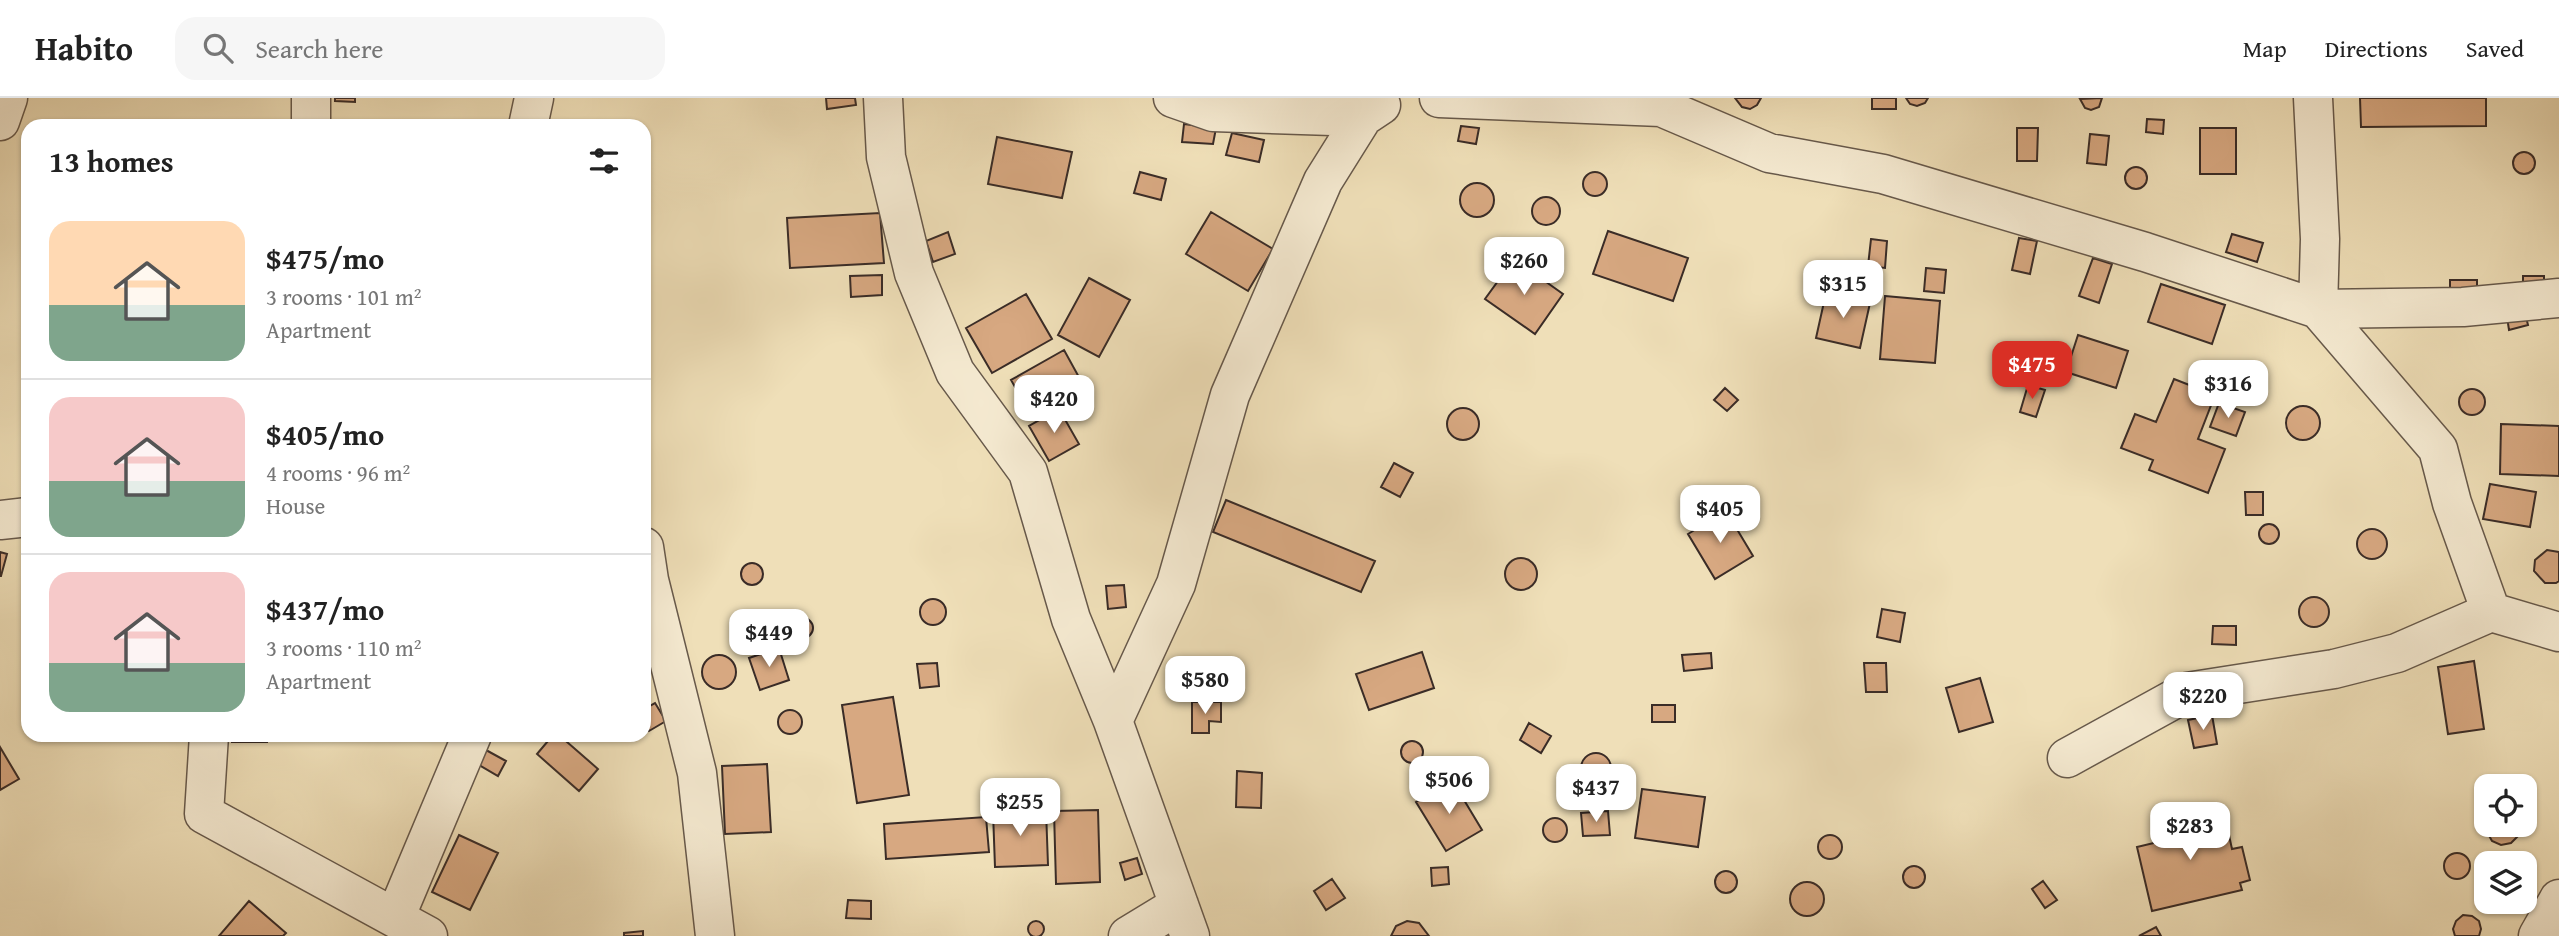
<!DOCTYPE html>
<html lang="en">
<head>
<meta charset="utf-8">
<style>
  body { margin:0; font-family:"Gentium Book Plus",serif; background:#f6f6f6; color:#222; height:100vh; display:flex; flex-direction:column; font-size:26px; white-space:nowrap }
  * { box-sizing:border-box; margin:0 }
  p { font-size:23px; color:#767676 }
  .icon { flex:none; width:38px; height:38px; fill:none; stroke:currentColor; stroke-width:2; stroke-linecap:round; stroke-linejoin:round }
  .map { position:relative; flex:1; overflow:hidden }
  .panel { position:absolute; left:21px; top:21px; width:630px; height:623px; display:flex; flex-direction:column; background:#fff; border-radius:21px; box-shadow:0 2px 5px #0004 }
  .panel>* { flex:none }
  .controls { position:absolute; left:2474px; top:676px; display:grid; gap:14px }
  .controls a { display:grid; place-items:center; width:63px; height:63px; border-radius:14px; background:#fff; box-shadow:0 2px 5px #0004; font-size:35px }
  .price { position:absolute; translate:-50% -60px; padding:0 16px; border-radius:14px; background:#fff; color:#222; font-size:23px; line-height:46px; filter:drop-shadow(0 2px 4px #0008) }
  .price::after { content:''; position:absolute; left:50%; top:42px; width:21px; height:16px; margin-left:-10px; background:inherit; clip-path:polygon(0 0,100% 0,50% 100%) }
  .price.current { background:#d93025; color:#fff }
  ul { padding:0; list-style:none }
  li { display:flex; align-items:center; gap:21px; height:175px; padding:0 28px }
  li+li { border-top:2px solid #e0e0e0 }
  li span { display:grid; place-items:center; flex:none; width:196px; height:140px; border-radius:21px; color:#555 }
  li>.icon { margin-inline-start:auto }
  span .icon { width:84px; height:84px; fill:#fffc; stroke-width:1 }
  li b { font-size:30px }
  h2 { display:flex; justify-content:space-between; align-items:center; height:84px; padding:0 28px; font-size:30px }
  header { display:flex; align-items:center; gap:42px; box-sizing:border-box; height:98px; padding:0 35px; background:#fff; border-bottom:2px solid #e0e0e0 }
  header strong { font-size:33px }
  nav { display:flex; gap:38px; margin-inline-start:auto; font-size:24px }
  .search { width:490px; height:63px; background:#f6f6f6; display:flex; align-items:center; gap:18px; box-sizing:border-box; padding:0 24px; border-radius:21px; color:#767676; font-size:26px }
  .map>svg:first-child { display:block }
</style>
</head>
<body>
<header>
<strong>Habito</strong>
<div class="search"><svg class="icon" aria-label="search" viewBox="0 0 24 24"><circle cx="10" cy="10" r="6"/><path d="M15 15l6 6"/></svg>Search here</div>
<nav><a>Map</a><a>Directions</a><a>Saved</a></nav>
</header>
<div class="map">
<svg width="2559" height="838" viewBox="0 0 2559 838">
  <rect width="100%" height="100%" fill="#efdfb8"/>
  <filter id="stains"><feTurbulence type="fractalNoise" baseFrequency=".00286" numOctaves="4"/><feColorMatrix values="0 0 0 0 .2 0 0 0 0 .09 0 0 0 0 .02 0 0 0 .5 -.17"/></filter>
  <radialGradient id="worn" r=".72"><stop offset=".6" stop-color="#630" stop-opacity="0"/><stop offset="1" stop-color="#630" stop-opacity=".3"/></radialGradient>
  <!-- building -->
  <path fill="#d7a881" stroke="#3a2c27" stroke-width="2" d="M335,0H355V4L335,3Z
    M826,0H855L856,7L827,11Z
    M1735,0H1761L1757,7L1750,11L1742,9Z
    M1872,0H1896V11H1872Z
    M1906,0H1928L1925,5L1917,8L1910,6Z
    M2102,0L2099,9L2091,12L2085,10L2080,1Z
    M2360,0H2486V28L2361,29Z
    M2147,21L2164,22L2163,36L2146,34Z
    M1184,26L1216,30L1213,46L1182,44Z
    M1461,28L1479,30L1476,46L1458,43Z
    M2017,30H2038L2037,63H2017Z
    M2200,30H2236V76H2200Z
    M1232,35L1264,42L1259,64L1226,57Z
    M2090,36L2109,38L2106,67L2087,65Z
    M997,39L1072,54L1062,100L988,86Z
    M2513 65a11 11 0 1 1 22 0a11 11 0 1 1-22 0Z
    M2125 80a11 11 0 1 1 22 0a11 11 0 1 1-22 0Z
    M1140,74L1166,81L1161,102L1134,95Z
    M1583 86a12 12 0 1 1 24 0a12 12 0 1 1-24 0Z
    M1460 102a17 17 0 1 1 34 0a17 17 0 1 1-34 0Z
    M1532 113a14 14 0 1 1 28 0a14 14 0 1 1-28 0Z
    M1211,114L1273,151L1248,193L1186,156Z
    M880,115L884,165L790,170L787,120Z
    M1608,133L1688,160L1673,203L1593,176Z
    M948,134L955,156L933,164L926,143Z
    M2232,136L2263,145L2257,164L2226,154Z
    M2019,140L2037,143L2030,176L2012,172Z
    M1871,141L1887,143L1885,170L1868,168Z
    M2093,160L2112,166L2099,205L2079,198Z
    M1514,161L1563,196L1535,236L1485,201Z
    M1926,170L1946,172L1944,195L1924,193Z
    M882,177V197L851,199L850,178Z
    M2523,178H2544V193H2523Z
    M1089,180L1130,202L1099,259L1058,237Z
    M2450,182H2477V199H2450Z
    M2161,186L2225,207L2212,246L2148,224Z
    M1826,195L1870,205L1860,250L1816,240Z
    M1026,196L1052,241L992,275L966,230Z
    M1885,198L1940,203L1935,265L1880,261Z
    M2525,215L2528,227L2509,232L2507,219Z
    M2078,237L2128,253L2116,290L2066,274Z
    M1064,252L1080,281L1027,310L1011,282Z
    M2174,281L2215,297L2198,341L2225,351L2208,395L2149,372L2153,362L2121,350L2135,316L2156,324Z
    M2028,287L2045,292L2036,319L2020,314Z
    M1725,290L1738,302L1727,313L1714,302Z
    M2459 304a13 13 0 1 1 26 0a13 13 0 1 1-26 0Z
    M2219,305L2245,314L2236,338L2210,329Z
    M2286 325a17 17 0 1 1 34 0a17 17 0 1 1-34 0Z
    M1447 326a16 16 0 1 1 32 0a16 16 0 1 1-32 0Z
    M1059,311L1079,346L1049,363L1029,328Z
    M2501,326L2559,328V378L2500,376Z
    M1394,365L1413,375L1400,399L1381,389Z
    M2490,386L2536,394L2530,429L2483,421Z
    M2245,394H2263V417H2246Z
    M1226,402L1375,463L1361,494L1213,434Z
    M1726,413L1753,458L1715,481L1688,436Z
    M2259 436a10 10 0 1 1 20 0a10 10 0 1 1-20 0Z
    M2357 446a15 15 0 1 1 30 0a15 15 0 1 1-30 0Z
    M2547,452L2559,454V483L2556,485H2545L2534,473L2535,462Z
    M0,454L7,456L1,478H0Z
    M1505 476a16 16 0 1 1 32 0a16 16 0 1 1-32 0Z
    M741 476a11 11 0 1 1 22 0a11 11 0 1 1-22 0Z
    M1124,487L1126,509L1108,511L1106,488Z
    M2299 514a15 15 0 1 1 30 0a15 15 0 1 1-30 0Z
    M920 514a13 13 0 1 1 26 0a13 13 0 1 1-26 0Z
    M1882,511L1905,515L1900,544L1877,539Z
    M793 530a10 10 0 1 1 20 0a10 10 0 1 1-20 0Z
    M2213,528H2236V547L2212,546Z
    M779,550L789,582L760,592L749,560Z
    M1422,554L1434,590L1369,612L1356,576Z
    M1711,555L1712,570L1684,573L1682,557Z
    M702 574a17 17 0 1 1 34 0a17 17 0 1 1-34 0Z
    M2474,563L2484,631L2448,636L2438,569Z
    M937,565L939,588L920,590L917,566Z
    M1864,565H1886L1887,594H1866Z
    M1980,580L1993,624L1959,634L1946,590Z
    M893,599L909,697L857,705L842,607Z
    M1192,604H1221V624L1209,623V635H1192Z
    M655,605L666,623L649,633L644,625V611Z
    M1652,607H1675V624H1652Z
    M778 624a12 12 0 1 1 24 0a12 12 0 1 1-24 0Z
    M2212,617L2217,646L2194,650L2188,622Z
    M1529,625L1551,638L1541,655L1520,642Z
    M232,637H267V644H232Z
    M553,637H559L598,671L579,693L537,656Z
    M1401 654a11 11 0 1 1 22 0a11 11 0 1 1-22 0Z
    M475,646L506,663L498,678L467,660Z
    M0,649L19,681L0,692Z
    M1581 670a15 15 0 1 1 30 0a15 15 0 1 1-30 0Z
    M767,666L771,734L725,736L722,668Z
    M1237,673L1262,675L1261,710L1236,709Z
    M1452,682L1482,732L1446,753L1416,704Z
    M1642,691L1705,699L1698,749L1635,740Z
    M2194,709L2199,734L2227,728L2232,751L2242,749L2250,782L2240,785L2242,792L2152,813L2137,749L2158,744L2152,718Z
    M1046,712L1048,767L995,769L993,714Z
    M1098,712L1100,784L1056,786L1054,713Z
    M1608,713L1610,737L1583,738L1581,715Z
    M986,719L989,754L886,761L884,726Z
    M1543 732a12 12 0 1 1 24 0a12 12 0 1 1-24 0Z
    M2487,726H2518V738L2511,745L2501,747L2492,743L2487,734Z
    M1818 749a12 12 0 1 1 24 0a12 12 0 1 1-24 0Z
    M459,737L498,755L470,812L432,794Z
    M2444 768a13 13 0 1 1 26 0a13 13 0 1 1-26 0Z
    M1137,760L1142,776L1125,782L1120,765Z
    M1903 779a11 11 0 1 1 22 0a11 11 0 1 1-22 0Z
    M1448,769L1449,786L1432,788L1431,770Z
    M1715 784a11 11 0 1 1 22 0a11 11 0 1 1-22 0Z
    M1332,781L1345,800L1326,812L1314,793Z
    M2043,783L2057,802L2045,810L2032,791Z
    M1790 801a17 17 0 1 1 34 0a17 17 0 1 1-34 0Z
    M848,802L871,803V821L846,820Z
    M249,803L286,835L283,838H219Z
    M2463,817L2472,818L2479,823L2481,831L2479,838H2455L2453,831L2456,823Z
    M1407,823L1419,825L1429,838H1391L1396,828Z
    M1028 831a8 8 0 1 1 16 0a8 8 0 1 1-16 0Z
    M2156,829L2161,838H2139Z
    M643,833V838H624V835Z"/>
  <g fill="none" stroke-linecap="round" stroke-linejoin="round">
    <defs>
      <path id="street" d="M311,0V28
        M883,0L886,59L914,175L955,274L1028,374L1071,521L1113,623L1190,838
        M1173,0L1213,14L1363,19L1381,7
        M1439,0L1661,9L1769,55L1883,76L2145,154L2318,211L2463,209L2559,200
        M2313,0L2320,141L2318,211L2438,351L2452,405L2491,514L2559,534
        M0,23L8,0
        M528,28L534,0
        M0,422L28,419
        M644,449L649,482L697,675L715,838
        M1113,623L1176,486L1230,297L1323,83L1363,19L1365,0
        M209,637L204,716L428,838
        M2067,660L2187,594L2334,571L2397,555L2491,514
        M395,820L472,637
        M1128,838L1179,807
        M2538,838L2559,801"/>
    </defs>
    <!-- street casing -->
    <use href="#street" stroke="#67594b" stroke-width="41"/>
    <!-- street -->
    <use href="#street" stroke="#f5ead1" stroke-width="38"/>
  </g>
  <rect width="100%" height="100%" filter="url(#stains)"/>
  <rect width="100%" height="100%" fill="url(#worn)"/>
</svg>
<div class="controls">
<a><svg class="icon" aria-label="locate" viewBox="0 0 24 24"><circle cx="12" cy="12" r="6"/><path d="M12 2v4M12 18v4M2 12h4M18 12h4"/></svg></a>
<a><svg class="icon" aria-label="layers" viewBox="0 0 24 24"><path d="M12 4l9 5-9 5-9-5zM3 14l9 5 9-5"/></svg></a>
</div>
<b class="price" style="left:1524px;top:199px">$260</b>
<b class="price" style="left:1843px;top:222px">$315</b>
<b class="price current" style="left:2032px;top:303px">$475</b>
<b class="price" style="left:2228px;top:322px">$316</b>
<b class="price" style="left:1054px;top:337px">$420</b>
<b class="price" style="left:1720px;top:447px">$405</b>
<b class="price" style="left:769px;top:571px">$449</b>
<b class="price" style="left:1205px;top:618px">$580</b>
<b class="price" style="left:2203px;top:634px">$220</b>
<b class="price" style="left:1449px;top:718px">$506</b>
<b class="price" style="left:1596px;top:726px">$437</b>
<b class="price" style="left:1020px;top:740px">$255</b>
<b class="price" style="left:2190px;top:764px">$283</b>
<section class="panel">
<h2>13 homes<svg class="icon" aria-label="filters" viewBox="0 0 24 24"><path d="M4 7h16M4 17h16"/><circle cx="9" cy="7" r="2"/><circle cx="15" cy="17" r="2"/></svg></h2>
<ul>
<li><span style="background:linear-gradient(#ffd9b3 60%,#7fa58c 0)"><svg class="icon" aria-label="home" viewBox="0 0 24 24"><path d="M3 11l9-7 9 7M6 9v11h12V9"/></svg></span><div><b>$475/mo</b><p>3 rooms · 101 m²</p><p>Apartment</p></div></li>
<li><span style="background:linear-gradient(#f6c9c9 60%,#7fa58c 0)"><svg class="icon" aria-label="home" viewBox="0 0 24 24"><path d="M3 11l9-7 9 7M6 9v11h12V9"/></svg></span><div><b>$405/mo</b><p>4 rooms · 96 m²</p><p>House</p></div></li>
<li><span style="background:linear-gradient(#f6c9c9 65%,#7fa58c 0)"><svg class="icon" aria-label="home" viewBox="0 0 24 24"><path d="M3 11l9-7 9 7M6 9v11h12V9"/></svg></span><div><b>$437/mo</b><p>3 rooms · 110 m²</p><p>Apartment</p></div></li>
</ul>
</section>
</div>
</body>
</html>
